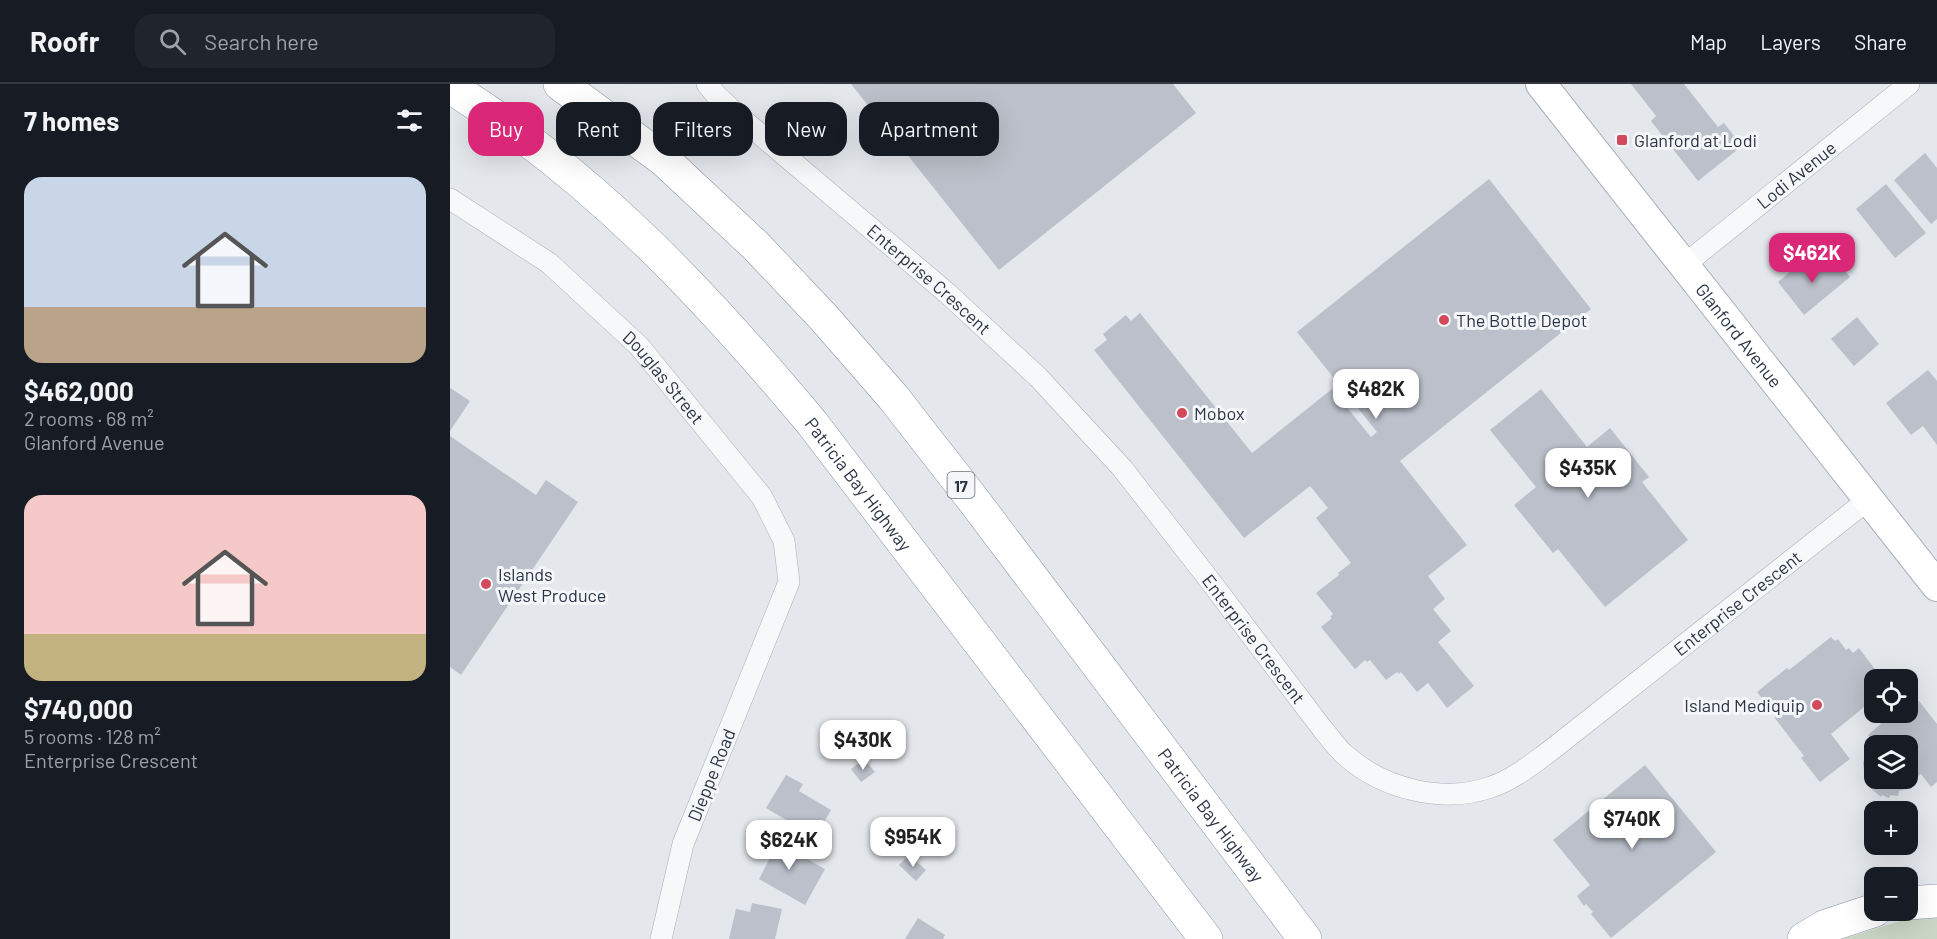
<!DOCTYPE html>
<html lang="en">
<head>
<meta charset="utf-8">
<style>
  body { margin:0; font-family:Barlow,sans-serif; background:#20242c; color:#f1f3f6; height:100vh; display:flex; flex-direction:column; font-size:22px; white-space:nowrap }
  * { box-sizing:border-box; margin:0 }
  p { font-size:20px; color:#9ea1a6 }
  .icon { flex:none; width:33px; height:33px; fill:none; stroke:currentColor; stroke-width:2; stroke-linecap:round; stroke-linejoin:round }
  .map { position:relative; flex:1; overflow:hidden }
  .sheet { display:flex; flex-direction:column; background:#171b24; width:450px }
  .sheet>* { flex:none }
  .hud { position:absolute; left:18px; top:18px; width:570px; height:54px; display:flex; gap:12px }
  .tools { position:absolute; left:1414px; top:585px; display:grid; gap:12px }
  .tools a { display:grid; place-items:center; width:54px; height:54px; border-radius:12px; background:#171b24; box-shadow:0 6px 24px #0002; font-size:30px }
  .price { position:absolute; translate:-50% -51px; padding:0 14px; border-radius:12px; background:#fff; color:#222; font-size:20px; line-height:39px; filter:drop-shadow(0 2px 3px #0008) }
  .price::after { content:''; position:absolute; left:50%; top:36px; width:18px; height:14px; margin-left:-9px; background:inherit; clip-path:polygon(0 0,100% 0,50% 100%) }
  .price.on { background:#db2777; color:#fff }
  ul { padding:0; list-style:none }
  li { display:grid; align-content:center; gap:12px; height:318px; padding:0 24px }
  li span { display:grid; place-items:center; height:186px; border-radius:18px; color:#555 }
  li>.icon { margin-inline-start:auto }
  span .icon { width:108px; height:108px; fill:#fffc; stroke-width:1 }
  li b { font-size:26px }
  h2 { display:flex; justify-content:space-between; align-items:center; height:72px; padding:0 24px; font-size:26px }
  .tag { padding:0 21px; border-radius:18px; background:#171b24; box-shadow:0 6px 24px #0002; font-size:21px; line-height:54px }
  .tag.on { background:#db2777; color:#fff }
  header { display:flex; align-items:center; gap:36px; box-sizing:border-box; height:84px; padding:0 30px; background:#171b24; border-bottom:2px solid #363941 }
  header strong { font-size:28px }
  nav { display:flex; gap:33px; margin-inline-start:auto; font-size:21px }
  .search { width:420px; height:54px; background:#20242c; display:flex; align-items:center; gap:15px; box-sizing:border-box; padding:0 21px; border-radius:18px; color:#9ea1a6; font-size:22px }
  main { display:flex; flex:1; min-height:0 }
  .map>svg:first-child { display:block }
</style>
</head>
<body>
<header>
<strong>Roofr</strong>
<div class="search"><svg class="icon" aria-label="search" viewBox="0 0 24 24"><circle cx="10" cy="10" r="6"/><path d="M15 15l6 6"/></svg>Search here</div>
<nav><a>Map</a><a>Layers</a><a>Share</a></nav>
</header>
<main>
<section class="sheet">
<h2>7 homes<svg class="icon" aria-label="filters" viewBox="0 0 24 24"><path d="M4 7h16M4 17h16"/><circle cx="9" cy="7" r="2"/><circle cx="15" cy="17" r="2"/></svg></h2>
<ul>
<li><span style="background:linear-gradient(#c9d6e8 70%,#b9a48a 0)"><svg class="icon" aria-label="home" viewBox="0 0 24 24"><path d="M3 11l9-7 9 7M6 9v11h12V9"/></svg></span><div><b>$462,000</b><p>2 rooms · 68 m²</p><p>Glanford Avenue</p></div></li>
<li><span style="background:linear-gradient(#f6c9c9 75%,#c2b280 0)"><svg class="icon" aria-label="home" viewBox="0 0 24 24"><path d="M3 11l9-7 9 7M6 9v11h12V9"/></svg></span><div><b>$740,000</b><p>5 rooms · 128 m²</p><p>Enterprise Crescent</p></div></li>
</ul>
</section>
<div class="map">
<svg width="1487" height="855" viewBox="0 0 1487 855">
  <rect width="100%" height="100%" fill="#e4e7ec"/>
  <!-- green -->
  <path fill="#c9d6c5" d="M1469,831L1487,832V855H1393Z"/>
  <!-- building -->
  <path fill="#bbc0ca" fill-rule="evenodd" d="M401,0H723L746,29L549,186Z
    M1181,0H1234L1268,43L1274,39L1292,62L1248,97L1201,37L1206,32Z
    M1475,69L1487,84V135L1481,140L1444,96Z
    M1039,95L1141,225L950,377L1017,461L978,492L995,515L983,525L1001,547L988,558L1024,602L997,624L978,599L967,608L951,588L949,590L947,588L936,596L920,576L917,578L915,576L905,585L871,543L882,534L880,533L883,530L866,509L889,491L888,489L901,479L866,434L878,424L860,402L794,454L644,266L657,256L653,250L676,231L681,237L690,229L802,369L882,305L921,353L927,348L847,248Z
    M1436,100L1476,149L1445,174L1406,125Z
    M1385,175L1400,193L1354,231L1328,198L1354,176L1366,190Z
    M1407,233L1429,260L1404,282L1381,255Z
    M1478,286L1487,297V361L1473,342L1461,351L1436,319Z
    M0,304L20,317L0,347Z
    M1091,305L1137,363L1160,344L1199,393L1192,398L1238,456L1155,523L1108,465L1103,469L1064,421L1086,403L1040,346Z
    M0,352L86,411L96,396L128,418L11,591L0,583Z
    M1381,553L1385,557L1388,555L1396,566L1399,564L1403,569L1409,564L1433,596H1425V614L1381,650L1400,675L1370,698L1351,674L1354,672L1324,633L1326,632L1307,608L1337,584L1339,586Z
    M1469,617L1487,640V698L1481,703L1471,690L1458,701L1460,704L1449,707L1448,712L1440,711L1439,714L1432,711L1431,713L1418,702L1415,693L1413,679L1417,667L1424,658L1418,651L1431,640L1425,633L1431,628H1458V626ZM1425,662H1458V694H1425Z
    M414,675L425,688L411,698L401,685Z
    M1195,681L1266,768L1161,854L1141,830L1143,828L1136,820L1134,822L1127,812L1140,801L1103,756Z
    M336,691L353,700L349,707L381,726L365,753L316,724Z
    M316,752L375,785L355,821L309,795L320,774L308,767Z
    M459,771L476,786L466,797L449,781Z
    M302,819L332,825L325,855H279L286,825L300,828Z
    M468,834L495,851L493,855H455Z"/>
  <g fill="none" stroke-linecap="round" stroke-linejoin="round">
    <defs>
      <g id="street">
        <path id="s1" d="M257,0L267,12L292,35L497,209L588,293L672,384L754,489L874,647C881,655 887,664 895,671C933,705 993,720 1041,703C1063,696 1082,680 1100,667L1419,415"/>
        <path id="s2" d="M0,115L99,179L189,262L312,413L334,457L339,498L233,760L211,855"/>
        <path id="s3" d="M1234,181L1459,0"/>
      </g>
      <g id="secondary">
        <path id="s4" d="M1091,0L1487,502"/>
      </g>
      <g id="highway">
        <path id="s5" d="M110,0L214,76L306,162L375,235L443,313L521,413L855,855"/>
        <path id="s6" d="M0,3C142,90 256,212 362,339L756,855"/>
        <path d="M1458,819L1487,817"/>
        <path d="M1354,855L1374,843L1425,826"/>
      </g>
    </defs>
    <!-- street casing -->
    <use href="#street" stroke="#a9aeb7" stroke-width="22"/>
    <!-- secondary casing -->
    <use href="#secondary" stroke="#a9aeb7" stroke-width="32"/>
    <!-- highway casing -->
    <use href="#highway" stroke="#8b94a3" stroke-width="34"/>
    <!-- street -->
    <use href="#street" stroke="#f7f8fa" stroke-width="21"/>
    <!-- secondary -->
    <use href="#secondary" stroke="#fff" stroke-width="30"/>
    <!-- highway -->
    <use href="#highway" stroke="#fff" stroke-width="33"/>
  </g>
  <!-- markers -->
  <g fill="#d1495b" stroke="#f4f6f9" stroke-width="2">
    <rect x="1166" y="50" width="12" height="12" rx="3"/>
    <circle cx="994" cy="236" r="6"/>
    <circle cx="732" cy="329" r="6"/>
    <circle cx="36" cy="500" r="6"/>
    <circle cx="1367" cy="621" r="6"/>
  </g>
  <g text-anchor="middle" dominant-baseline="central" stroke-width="6" stroke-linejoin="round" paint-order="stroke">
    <!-- shield labels -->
    <rect fill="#f4f6f9" stroke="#676e7b" stroke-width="1.5" x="497.5" y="388" width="27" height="26" rx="4.5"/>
    <g font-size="16" font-weight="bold" fill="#2b3445">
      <text x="511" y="401">17</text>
    </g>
    <!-- poi labels -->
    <g font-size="18" fill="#2b3445" stroke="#f4f6f9" text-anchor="start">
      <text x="1184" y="56">Glanford at Lodi</text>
      <text x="1006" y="236">The Bottle Depot</text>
      <text x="744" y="329">Mobox</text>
      <text x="48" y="490">Islands<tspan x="48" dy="21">West Produce</tspan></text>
      <text x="1355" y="621" text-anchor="end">Island Mediquip</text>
    </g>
    <!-- street labels -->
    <g font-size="18" fill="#2b3445" stroke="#f4f6f9">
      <text stroke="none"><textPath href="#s3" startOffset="144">Lodi Avenue</textPath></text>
      <text stroke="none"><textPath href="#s1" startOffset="296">Enterprise Crescent</textPath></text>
      <text stroke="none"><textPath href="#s4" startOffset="320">Glanford Avenue</textPath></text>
      <text stroke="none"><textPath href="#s2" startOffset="280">Douglas Street</textPath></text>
      <text stroke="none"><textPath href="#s6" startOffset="573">Patricia Bay Highway</textPath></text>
      <text stroke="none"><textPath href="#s1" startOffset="1394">Enterprise Crescent</textPath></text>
      <text stroke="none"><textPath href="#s1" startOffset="782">Enterprise Crescent</textPath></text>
      <text transform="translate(261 691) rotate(-68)">Dieppe Road</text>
      <text stroke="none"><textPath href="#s5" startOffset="984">Patricia Bay Highway</textPath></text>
    </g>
  </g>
</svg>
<div class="tools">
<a><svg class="icon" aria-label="locate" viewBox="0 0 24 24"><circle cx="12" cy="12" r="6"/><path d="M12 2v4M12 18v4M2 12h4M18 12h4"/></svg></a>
<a><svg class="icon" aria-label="layers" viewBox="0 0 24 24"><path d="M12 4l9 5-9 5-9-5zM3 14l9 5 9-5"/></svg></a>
<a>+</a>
<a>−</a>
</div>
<b class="price on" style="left:1362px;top:200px">$462K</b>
<b class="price" style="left:926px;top:336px">$482K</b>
<b class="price" style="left:1138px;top:415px">$435K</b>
<b class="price" style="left:413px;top:687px">$430K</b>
<b class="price" style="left:1182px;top:766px">$740K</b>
<b class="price" style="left:463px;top:784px">$954K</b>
<b class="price" style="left:339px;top:787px">$624K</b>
<div class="hud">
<a class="tag on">Buy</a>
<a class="tag">Rent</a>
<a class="tag">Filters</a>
<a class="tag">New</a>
<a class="tag">Apartment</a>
</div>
</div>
</main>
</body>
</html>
